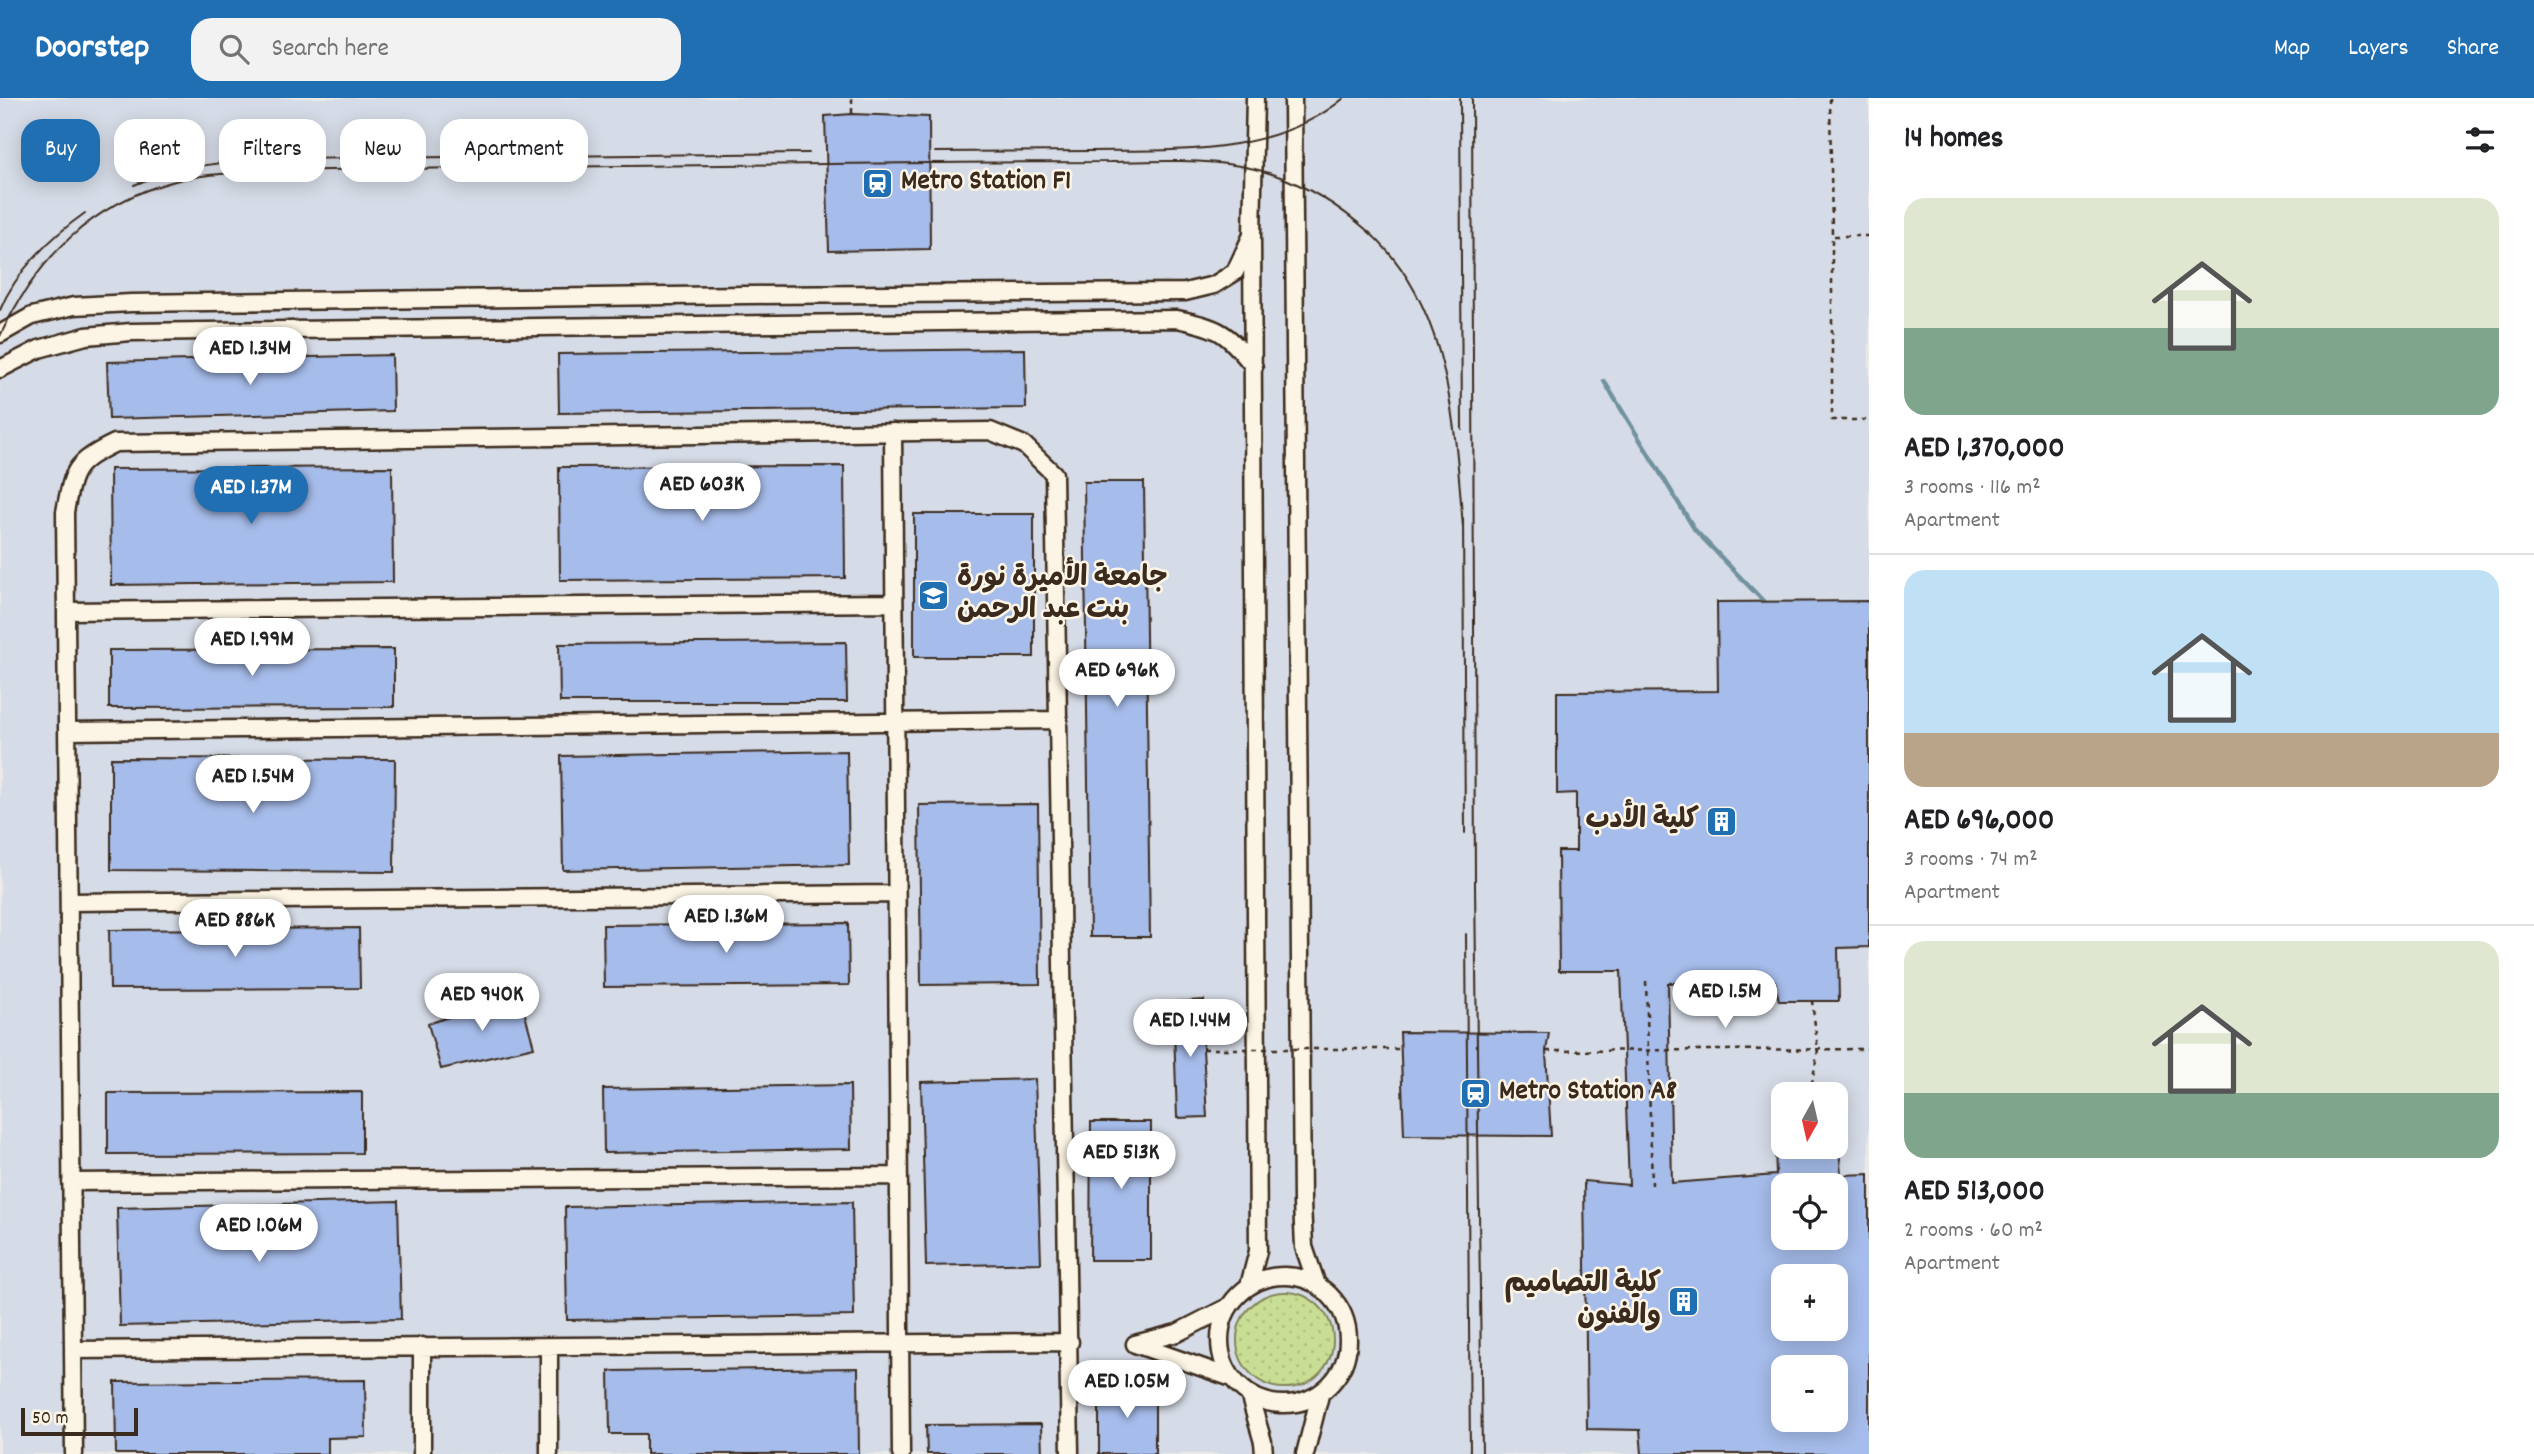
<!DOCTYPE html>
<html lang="en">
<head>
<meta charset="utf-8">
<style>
  body { margin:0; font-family:Dekko,"Playpen Sans Arabic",sans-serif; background:#f2f2f2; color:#202124; height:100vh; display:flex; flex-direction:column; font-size:26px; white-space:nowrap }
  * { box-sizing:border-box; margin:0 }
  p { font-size:23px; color:#757577 }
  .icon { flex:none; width:38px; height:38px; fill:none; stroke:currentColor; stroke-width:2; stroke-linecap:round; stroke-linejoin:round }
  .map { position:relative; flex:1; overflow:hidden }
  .drawer { display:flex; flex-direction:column; background:#fff; width:665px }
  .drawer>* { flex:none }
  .hud { position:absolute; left:21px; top:21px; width:665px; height:63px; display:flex; gap:14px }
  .needle { width:46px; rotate:188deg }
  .buttons { position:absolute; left:1771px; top:984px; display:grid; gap:14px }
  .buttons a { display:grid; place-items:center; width:77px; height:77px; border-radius:14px; background:#fff; box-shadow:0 4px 18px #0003; font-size:35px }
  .scale { position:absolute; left:21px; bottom:18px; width:117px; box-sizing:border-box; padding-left:7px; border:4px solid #3b2a1e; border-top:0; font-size:19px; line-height:24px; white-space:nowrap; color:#3b2a1e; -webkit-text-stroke:5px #fcf5e5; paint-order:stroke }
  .price { position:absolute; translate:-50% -60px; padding:0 16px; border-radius:24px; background:#fff; color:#222; font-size:23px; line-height:46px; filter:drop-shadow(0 2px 4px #0008) }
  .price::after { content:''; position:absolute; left:50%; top:42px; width:21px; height:16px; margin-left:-10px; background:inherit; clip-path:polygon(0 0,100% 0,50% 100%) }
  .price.on { background:#1f6fb2; color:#fff }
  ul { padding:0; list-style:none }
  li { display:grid; align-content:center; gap:14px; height:371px; padding:0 35px }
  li+li { border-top:2px solid #e0e0e0 }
  li span { display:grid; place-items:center; height:217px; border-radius:21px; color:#555 }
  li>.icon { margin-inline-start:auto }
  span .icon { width:126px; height:126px; fill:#fffc; stroke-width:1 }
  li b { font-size:30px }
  h2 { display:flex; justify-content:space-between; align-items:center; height:84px; padding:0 35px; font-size:30px }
  .chip { padding:0 24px; border-radius:21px; background:#fff; box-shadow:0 4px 18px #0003; font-size:24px; line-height:63px }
  .chip.on { background:#1f6fb2; color:#fff }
  header { display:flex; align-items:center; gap:42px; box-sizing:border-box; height:98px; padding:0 35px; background:#1f6fb2; color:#fff }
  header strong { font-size:33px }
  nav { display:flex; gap:38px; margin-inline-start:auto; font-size:24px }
  .search { width:490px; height:63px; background:#f2f2f2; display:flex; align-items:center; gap:18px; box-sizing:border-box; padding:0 24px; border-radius:21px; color:#757577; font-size:26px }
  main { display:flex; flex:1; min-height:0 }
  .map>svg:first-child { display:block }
</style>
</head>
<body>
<header>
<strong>Doorstep</strong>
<div class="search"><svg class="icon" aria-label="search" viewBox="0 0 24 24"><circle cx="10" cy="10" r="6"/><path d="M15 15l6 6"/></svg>Search here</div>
<nav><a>Map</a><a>Layers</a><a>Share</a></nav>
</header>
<main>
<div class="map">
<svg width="1869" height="1356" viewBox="0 0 1869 1356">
  <defs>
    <pattern id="garden-dots" width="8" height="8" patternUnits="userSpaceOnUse" patternTransform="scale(1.75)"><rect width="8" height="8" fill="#c9de94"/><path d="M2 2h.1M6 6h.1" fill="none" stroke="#aebf7f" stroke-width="1.8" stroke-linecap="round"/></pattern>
  </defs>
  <rect width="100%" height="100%" fill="#ebeae6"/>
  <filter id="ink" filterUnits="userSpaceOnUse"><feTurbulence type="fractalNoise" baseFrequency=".0143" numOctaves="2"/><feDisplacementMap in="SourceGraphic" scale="14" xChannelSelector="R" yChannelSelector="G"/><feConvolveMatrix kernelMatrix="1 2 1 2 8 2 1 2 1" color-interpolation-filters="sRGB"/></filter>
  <g filter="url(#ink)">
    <!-- built -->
    <path fill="#d6dce7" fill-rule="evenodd" d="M0,0H1869V1356H0ZM1783,996H1836V1048H1783ZM1783,1087H1836V1139H1783ZM1783,1178H1836V1230H1783ZM1783,1269H1836V1321H1783Z"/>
    <!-- garden -->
    <path fill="url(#garden-dots)" stroke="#828459" stroke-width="2" d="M1237 1242a48 48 0 1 1 96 0a48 48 0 1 1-96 0Z"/>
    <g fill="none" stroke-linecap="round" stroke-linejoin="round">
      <!-- stream -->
      <path stroke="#6f929e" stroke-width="4.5" d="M1604,283L1695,432L1767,507"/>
    </g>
    <!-- building -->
    <path fill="#a6bcea" stroke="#3b2a1e" stroke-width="2" fill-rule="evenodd" d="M852,16L929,19L930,151L829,153L825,18Z
      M1025,251L1026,310L559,315L558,256Z
      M392,257L393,313L109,321L107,264Z
      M844,368L845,480L560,482L559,369Z
      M392,369L393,484L111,487L110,371Z
      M1084,384H1144L1150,839H1090Z
      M914,416H1034V559H914Z
      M1869,503V849L1838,850L1839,903H1779L1775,883L1668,885L1672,1085L1776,1077L1775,1048H1839L1841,1077L1869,1076V1356H1642L1640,1332L1587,1331L1584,1083L1629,1087L1621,873H1559L1558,753H1576V695L1557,696V594L1718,593L1717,504ZM1783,1087H1836V1139H1783ZM1783,1178H1836V1230H1783ZM1783,1269H1836V1321H1783Z
      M846,544L847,604H560L559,546Z
      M394,551V609L109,610V552Z
      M847,653L849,767L563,772L561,658Z
      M111,660L395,661L394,774L111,772Z
      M1038,706L1040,886L921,887L919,707Z
      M848,825L849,887L604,889L603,827Z
      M359,830L360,890L110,891L109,832Z
      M519,895L534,949L441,971L428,926Z
      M1204,902L1203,951L1207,1019L1177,1020L1173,904Z
      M1400,934L1549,935L1546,953L1551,1038L1404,1037Z
      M1035,981L1041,1165L926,1168L921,984Z
      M850,987L851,1051L604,1055L603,991Z
      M362,994V1055L108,1056V995Z
      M1091,1024H1151V1162H1090Z
      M398,1103L401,1221L120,1228L117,1110Z
      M852,1104L854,1218L567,1222L565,1109Z
      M858,1270L859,1356H646V1336H610L609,1273Z
      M365,1282L366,1339L328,1340V1356H116L115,1284Z
      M1099,1289H1155V1356H1099Z
      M1041,1326L1042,1356H927L926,1327Z"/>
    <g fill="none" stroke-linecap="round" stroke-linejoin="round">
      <defs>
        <path id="minor" d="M1293,0L1302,1105L1304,1149L1317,1187
          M0,236L32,218L74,208L131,205L745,197L1185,194L1214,187L1235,174L1252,137
          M0,271L39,251L86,238L131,234L1177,221C1220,230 1227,234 1254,269
          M893,334L901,1356
          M66,513L894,505
          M67,633L1059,622
          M69,804L896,796
          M71,1084L899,1078
          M1220 1242a64 64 0 1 1 128 0a64 64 0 1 1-128 0Z
          M1249,1188L1258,1153L1252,137L1255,0
          M1135,1246L1232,1280
          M1135,1246L1177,1235L1228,1209
          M422,1248V1356
          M549,1249V1356
          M73,1252L1070,1244
          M1249,1296L1263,1344L1264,1356
          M74,1356L65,414C73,371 74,365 115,345L990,333L1024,347L1054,376L1070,1356
          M1305,1356L1320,1297"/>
      </defs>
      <!-- minor casing -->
      <use href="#minor" stroke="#3b2a1e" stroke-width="21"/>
      <!-- path -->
      <path stroke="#3b2a1e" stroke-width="2.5" stroke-dasharray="5 5" stroke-linecap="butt" d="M852,0V16
        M1830,0L1832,137
        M1869,138H1832V322H1869
        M1646,883L1652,1087
        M1546,953L1869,951
        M1810,996L1818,952L1812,903"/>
      <!-- minor -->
      <use href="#minor" stroke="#fcf5e5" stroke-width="16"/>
      <!-- tram -->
      <path stroke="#3b2a1e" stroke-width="2" d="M1460,0L1462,332
        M1472,0L1475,788L1482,1356
        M935,54C987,54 1039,53 1091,53C1176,52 1274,58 1344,0
        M134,87C179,68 224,63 273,61L809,55
        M0,212C16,173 51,139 85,115
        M0,238C37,161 91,105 175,83C203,76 233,75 261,73C484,70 706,66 929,65C989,64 1050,64 1110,64C1153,63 1198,61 1240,68C1283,75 1323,97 1357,124C1450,196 1454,321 1463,429
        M1463,420L1465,735
        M1466,836L1470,1356"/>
      <!-- path-bridge -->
      <path stroke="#3b2a1e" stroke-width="2.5" stroke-dasharray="5 5" stroke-linecap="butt" d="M1203,951H1401"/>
    </g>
  </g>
  <!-- icons -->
  <defs>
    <symbol id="station-square" viewBox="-11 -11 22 22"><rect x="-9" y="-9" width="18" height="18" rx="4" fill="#1f6fb2" stroke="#fcf5e5"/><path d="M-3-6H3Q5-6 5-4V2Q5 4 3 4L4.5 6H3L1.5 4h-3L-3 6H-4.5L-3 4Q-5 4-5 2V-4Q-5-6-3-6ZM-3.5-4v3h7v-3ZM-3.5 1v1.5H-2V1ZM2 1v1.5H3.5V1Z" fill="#fff"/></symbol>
    <symbol id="university-square" viewBox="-11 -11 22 22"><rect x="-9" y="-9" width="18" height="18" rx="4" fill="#1f6fb2" stroke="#fcf5e5"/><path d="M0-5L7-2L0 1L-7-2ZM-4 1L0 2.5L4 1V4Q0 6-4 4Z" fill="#fff"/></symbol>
    <symbol id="building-square" viewBox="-11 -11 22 22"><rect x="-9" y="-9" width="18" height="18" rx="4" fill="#1f6fb2" stroke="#fcf5e5"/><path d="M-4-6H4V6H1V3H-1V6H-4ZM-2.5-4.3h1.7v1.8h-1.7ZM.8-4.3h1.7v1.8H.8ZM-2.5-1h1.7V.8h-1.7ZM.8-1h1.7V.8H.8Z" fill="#fff"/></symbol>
  </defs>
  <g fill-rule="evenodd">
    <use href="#station-square" x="860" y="68" width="35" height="35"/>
    <use href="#university-square" x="916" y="480" width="35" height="35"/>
    <use href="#building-square" x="1704" y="706" width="35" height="35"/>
    <use href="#station-square" x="1458" y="978" width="35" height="35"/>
    <use href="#building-square" x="1666" y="1186" width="35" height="35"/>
  </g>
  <g text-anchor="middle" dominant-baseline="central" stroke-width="5" stroke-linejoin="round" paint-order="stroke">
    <!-- poi labels -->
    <g font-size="28" font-weight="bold" fill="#3b2a1e" stroke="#fcf5e5" text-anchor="start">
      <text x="901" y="85">Metro Station F1</text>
      <text x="957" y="482">جامعة الأميرة نورة<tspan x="957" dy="32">بنت عبد الرحمن</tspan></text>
      <text x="1699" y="724" text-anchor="end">كلية الأدب</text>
      <text x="1499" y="995">Metro Station A8</text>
      <text x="1661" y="1188" text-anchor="end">كلية التصاميم<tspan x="1661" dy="32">والفنون</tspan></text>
    </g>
  </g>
</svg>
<div class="buttons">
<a><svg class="needle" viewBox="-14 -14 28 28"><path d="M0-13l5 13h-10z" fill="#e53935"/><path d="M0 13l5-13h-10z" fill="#757577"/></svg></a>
<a><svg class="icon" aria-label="locate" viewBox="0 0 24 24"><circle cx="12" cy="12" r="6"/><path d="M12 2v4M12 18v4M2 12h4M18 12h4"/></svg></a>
<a>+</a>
<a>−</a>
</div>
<div class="scale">50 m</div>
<b class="price" style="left:250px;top:289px">AED 1.34M</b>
<b class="price" style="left:702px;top:425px">AED 603K</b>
<b class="price on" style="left:251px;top:428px">AED 1.37M</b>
<b class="price" style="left:252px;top:580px">AED 1.99M</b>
<b class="price" style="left:1117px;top:611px">AED 696K</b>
<b class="price" style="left:253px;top:717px">AED 1.54M</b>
<b class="price" style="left:726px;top:857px">AED 1.36M</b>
<b class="price" style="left:235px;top:861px">AED 886K</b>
<b class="price" style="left:1725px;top:932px">AED 1.5M</b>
<b class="price" style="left:482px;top:935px">AED 940K</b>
<b class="price" style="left:1190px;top:961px">AED 1.44M</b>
<b class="price" style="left:1121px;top:1093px">AED 513K</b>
<b class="price" style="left:259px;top:1166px">AED 1.06M</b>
<b class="price" style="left:1127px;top:1322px">AED 1.05M</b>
<div class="hud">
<a class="chip on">Buy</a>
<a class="chip">Rent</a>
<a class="chip">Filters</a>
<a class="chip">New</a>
<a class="chip">Apartment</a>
</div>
</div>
<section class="drawer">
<h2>14 homes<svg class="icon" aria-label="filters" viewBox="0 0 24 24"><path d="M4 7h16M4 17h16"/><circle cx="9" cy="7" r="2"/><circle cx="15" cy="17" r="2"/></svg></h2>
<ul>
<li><span style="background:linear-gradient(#dfe7d0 60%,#7fa58c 0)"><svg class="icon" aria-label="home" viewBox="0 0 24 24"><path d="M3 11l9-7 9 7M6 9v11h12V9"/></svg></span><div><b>AED 1,370,000</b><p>3 rooms · 116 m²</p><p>Apartment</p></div></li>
<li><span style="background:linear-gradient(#bfe0f5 75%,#b9a48a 0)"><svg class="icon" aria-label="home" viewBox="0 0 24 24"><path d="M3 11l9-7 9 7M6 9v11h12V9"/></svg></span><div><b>AED 696,000</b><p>3 rooms · 74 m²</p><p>Apartment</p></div></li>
<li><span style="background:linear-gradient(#dfe7d0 70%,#7fa58c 0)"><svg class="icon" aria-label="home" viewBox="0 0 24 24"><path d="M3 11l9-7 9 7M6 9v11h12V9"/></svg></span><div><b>AED 513,000</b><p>2 rooms · 60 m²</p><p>Apartment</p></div></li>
</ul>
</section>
</main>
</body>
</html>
